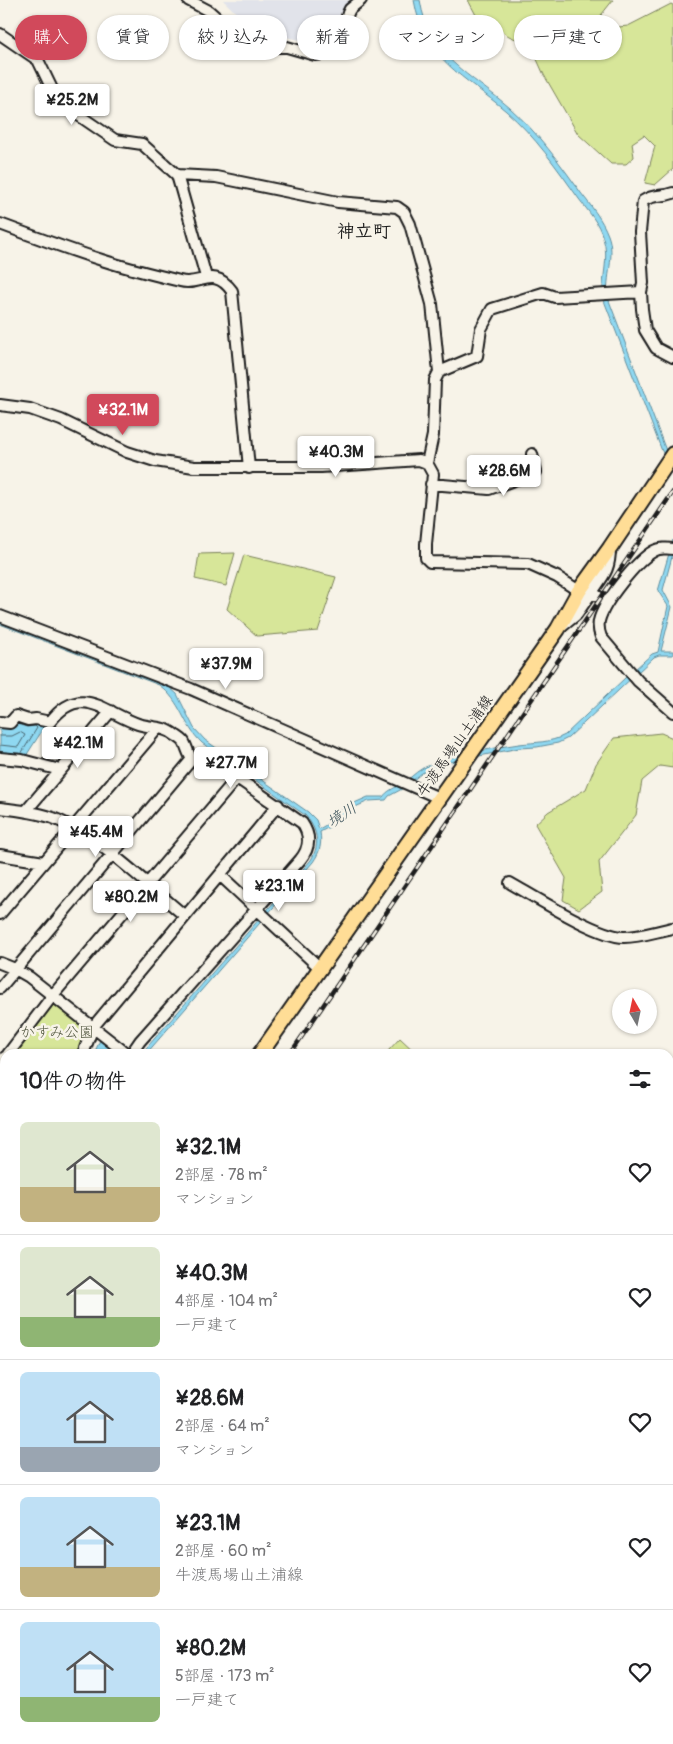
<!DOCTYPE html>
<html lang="ja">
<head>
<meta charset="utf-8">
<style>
  body { margin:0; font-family:Pangolin,"Klee One",sans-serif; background:#f2f2f2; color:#202124; height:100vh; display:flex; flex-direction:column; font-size:19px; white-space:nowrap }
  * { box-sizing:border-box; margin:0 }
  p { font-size:16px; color:#757577 }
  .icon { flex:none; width:28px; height:28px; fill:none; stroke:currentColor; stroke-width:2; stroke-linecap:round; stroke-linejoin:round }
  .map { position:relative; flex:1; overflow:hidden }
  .side { position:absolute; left:0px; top:1049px; width:674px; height:696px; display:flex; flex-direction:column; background:#fff; border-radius:15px 15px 0 0; box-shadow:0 1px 4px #0004 }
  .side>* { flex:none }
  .banner { position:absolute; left:15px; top:15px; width:644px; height:45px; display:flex; gap:10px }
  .needle { width:32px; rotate:351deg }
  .fabs { position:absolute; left:612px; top:989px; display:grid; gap:10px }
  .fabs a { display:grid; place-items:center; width:45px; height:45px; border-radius:50%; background:#fff; box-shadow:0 1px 4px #0004; font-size:25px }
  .price { position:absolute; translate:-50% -42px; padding:0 11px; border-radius:5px; background:#fff; color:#222; font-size:16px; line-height:32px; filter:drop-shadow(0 1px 2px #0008) }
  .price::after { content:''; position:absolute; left:50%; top:30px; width:15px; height:11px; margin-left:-8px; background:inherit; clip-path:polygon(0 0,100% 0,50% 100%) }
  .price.on { background:#d1495b; color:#fff }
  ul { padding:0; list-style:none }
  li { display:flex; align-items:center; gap:15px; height:125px; padding:0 20px }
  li+li { border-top:1px solid #e0e0e0 }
  li span { display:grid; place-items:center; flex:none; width:140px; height:100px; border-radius:8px; color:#555 }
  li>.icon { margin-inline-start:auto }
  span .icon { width:60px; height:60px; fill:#fffc; stroke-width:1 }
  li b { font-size:21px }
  h2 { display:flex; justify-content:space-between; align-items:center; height:60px; padding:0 20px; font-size:21px }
  .tag { padding:0 18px; border-radius:22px; background:#fff; box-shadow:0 1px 4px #0004; font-size:18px; line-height:45px }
  .tag.on { background:#d1495b; color:#fff }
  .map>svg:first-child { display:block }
</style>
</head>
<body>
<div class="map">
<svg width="673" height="1744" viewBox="0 0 673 1744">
  <rect width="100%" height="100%" fill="#f7f3e8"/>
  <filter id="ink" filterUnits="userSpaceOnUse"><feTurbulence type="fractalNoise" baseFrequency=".02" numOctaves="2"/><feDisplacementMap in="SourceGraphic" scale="10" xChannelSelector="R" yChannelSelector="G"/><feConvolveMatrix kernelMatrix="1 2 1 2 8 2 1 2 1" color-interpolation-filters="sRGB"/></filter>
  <g filter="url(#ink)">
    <!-- built -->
    <path fill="#e1e3ea" d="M223,0H350L345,5L330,33L311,42L265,33L234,11Z"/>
    <!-- green -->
    <path fill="#d7e699" stroke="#7a815a" d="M468,0H613L598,19L599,29L628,26L671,4L673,5V169L655,185L645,183L655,146L644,135L632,143L634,157L626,164H611L578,134L544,75L531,46L509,36L476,15Z
      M235,553L226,586L195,579L199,554Z
      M244,555L336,577L318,631L257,636L227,609Z
      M661,733L673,738V768L660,766L642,781L636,815L599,862L602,892L579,909L563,900L566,878L535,824L548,812L586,789L596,764L614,738Z
      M53,1002L86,1029L76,1054H12Z
      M400,1038L417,1054H392L388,1051Z
      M5,1063V1122L0,1119V1070Z"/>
    <!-- water -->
    <path fill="#8fd8f1" stroke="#618d9c" d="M414,0H420C429,58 471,74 510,108C538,133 560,163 581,193C591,206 602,219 608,235C616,256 605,277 608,298L665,448L673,463V472L662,451L603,298C601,278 610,258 603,238C599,223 588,211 579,199C557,168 535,136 506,111C465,76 424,60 414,0Z
      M673,540V553L663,590L672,607L661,651H673V655H659L654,657L568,738L558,743L537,747L519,748L450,762L444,766L436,767L422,773L402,789L389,796L386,800L369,801L346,811L333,825L320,832C322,844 320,852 313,862L146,1054H141L311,860C321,843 317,829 305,815L202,743C182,724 182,702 159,685L0,624V619L162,681L177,694L194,728L205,740L308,812L316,820L319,829L331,822L343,808L368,797H383C387,791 393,789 399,785C408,781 414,773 423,768C431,764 441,763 449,758C472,753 496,747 519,744C536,742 550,743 565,735L626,677L652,654L658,652L668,606L658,591Z
      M16,718L47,723L24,759L0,756V724Z
      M100,1040L118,1054H94Z"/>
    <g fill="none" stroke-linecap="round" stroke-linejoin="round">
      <!-- shore -->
      <path stroke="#4a6771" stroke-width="1" d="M17,724L27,727L35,726L37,728L21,754
        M0,736H12L20,732L25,735L18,747L0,745"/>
      <defs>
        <path id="minor" d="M188,0L209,11L236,35L257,47H287L315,55L328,53L339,42L348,13L350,9L361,0
          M0,34L38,60L52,89L71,110L115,140L142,144L177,175L206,277
          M177,175L216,177L338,202L397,207L404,212L410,224L432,304L439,372L435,380L433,435L427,463
          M673,193C660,198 655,193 643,201L640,232L643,283L641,292L642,309L645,330L656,348L673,357
          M0,224C35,237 70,250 105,261C130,269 155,275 180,281C200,287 213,265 232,291L249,468
          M439,372L477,356L481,329L492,309L543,293L555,297L641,292
          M0,405L30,409L61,420L127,452L155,461L194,467H321L419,460L427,463L433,474L426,544V558L430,562L528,564L557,577L579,591
          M431,484L489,489L536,472L532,454
          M673,549C668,548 659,548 654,551C637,560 603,603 599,621C598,627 599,632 601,637L638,681L673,712
          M607,603L592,592C604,575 610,570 610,548
          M0,616L191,689L439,798
          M560,628L576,615L592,592
          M0,722L10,723L16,716L28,720L36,719L50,722C80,682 105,713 138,724C150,728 165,726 175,735C178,737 182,739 184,742C187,747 188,754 192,759L237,778L302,823C311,836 310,848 300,860L140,1041L131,1054
          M0,758L22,760L60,770
          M0,808C18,810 36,812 53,818C99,836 146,884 185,916
          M26,811L111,711
          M0,855L44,862
          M220,875L320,968
          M510,883C535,897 598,937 624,937C640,937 657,931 673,928
          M0,914L158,728
          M0,963L15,969L29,977L127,1054
          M0,988L192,759
          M8,1054L53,995L237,778
          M83,1054L93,1027L278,805
          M0,1064L5,1057
          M0,1136L5,1140
          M669,1149L673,1145
          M0,1192L5,1196
          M0,1237L5,1230
          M0,1252L5,1256
          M669,1302L673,1300
          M0,1318L5,1322
          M0,1521H5
          M669,1612L673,1617
          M603,1740L612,1744
          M631,1740L639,1744
          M228,1744L230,1740"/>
        <path id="major" d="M260,1054L558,629L579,591L610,548L673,454
          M0,1452L5,1445"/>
      </defs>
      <!-- minor casing -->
      <use href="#minor" stroke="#1c1c1c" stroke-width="14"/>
      <!-- major casing -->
      <use href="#major" stroke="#1c1c1c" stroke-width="18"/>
      <!-- minor -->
      <use href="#minor" stroke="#f7f3e8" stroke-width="10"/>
      <!-- major -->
      <use href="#major" stroke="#ffdd96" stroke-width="14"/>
      <defs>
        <path id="rail" d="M290,1054L673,492
          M0,1476L5,1469"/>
      </defs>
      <!-- rail casing -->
      <use href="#rail" stroke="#1c1c1c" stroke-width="4.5"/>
      <!-- rail -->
      <use href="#rail" stroke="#f7f3e8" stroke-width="2.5" stroke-dasharray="8" stroke-linecap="butt"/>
    </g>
  </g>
  <g text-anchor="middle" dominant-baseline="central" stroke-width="5" stroke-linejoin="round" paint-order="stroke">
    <!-- street labels -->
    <g font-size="15" fill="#1c1c1c" stroke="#f7f3e8">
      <text transform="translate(455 746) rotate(-55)">牛渡馬場山土浦線</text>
    </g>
    <!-- park labels -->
    <g font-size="15" fill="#545942" stroke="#f7f3e8">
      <text x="57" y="1032">かすみ公園</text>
    </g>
    <!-- water labels -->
    <g font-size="16" font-style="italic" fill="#3e545c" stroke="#f7f3e8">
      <text transform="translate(342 815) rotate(-34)">境川</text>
    </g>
    <!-- quarter labels -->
    <g font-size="18" font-weight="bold" fill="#1c1c1c" stroke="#f7f3e8">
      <text x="364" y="231">神立町</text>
    </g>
  </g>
</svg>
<div class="fabs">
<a><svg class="needle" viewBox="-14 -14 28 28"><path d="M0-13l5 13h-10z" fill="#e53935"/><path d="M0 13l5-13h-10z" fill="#757577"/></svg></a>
</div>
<b class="price" style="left:72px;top:126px">¥25.2M</b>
<b class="price on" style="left:123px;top:436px">¥32.1M</b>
<b class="price" style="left:336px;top:478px">¥40.3M</b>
<b class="price" style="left:504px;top:497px">¥28.6M</b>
<b class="price" style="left:226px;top:690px">¥37.9M</b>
<b class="price" style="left:78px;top:769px">¥42.1M</b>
<b class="price" style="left:231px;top:789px">¥27.7M</b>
<b class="price" style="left:96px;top:858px">¥45.4M</b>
<b class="price" style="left:279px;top:912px">¥23.1M</b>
<b class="price" style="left:131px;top:923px">¥80.2M</b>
<div class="banner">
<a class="tag on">購入</a>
<a class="tag">賃貸</a>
<a class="tag">絞り込み</a>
<a class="tag">新着</a>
<a class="tag">マンション</a>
<a class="tag">一戸建て</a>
</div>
<section class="side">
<h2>10件の物件<svg class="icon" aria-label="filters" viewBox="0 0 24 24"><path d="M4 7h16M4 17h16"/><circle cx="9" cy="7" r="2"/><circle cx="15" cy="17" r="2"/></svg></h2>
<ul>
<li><span style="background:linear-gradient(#dfe7d0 65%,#c2b280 0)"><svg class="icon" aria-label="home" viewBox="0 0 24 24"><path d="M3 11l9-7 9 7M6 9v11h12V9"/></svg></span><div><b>¥32.1M</b><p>2部屋 · 78 m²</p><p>マンション</p></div><svg class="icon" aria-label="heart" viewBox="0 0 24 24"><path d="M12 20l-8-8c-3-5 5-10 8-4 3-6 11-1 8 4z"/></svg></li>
<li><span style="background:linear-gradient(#dfe7d0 70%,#8fb573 0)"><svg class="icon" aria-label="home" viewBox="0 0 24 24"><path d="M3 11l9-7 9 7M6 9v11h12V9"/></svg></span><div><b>¥40.3M</b><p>4部屋 · 104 m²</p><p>一戸建て</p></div><svg class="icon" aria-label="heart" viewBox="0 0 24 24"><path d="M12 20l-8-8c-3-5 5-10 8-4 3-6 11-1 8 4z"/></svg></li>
<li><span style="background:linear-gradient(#bfe0f5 75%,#9aa5b1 0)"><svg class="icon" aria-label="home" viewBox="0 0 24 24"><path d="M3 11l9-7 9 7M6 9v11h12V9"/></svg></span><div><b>¥28.6M</b><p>2部屋 · 64 m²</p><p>マンション</p></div><svg class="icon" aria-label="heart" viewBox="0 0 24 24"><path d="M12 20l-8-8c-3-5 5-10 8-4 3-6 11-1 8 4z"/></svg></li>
<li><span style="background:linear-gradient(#bfe0f5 70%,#c2b280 0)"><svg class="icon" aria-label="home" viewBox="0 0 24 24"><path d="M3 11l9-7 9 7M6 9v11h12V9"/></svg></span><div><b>¥23.1M</b><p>2部屋 · 60 m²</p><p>牛渡馬場山土浦線</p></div><svg class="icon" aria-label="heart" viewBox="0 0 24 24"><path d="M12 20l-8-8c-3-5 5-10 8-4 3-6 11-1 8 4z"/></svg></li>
<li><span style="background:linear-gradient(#bfe0f5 75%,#8fb573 0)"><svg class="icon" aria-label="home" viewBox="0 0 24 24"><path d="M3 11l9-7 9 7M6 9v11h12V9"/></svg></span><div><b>¥80.2M</b><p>5部屋 · 173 m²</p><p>一戸建て</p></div><svg class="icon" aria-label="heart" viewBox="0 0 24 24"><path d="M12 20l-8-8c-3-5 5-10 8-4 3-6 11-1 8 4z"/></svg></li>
</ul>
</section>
</div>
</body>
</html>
